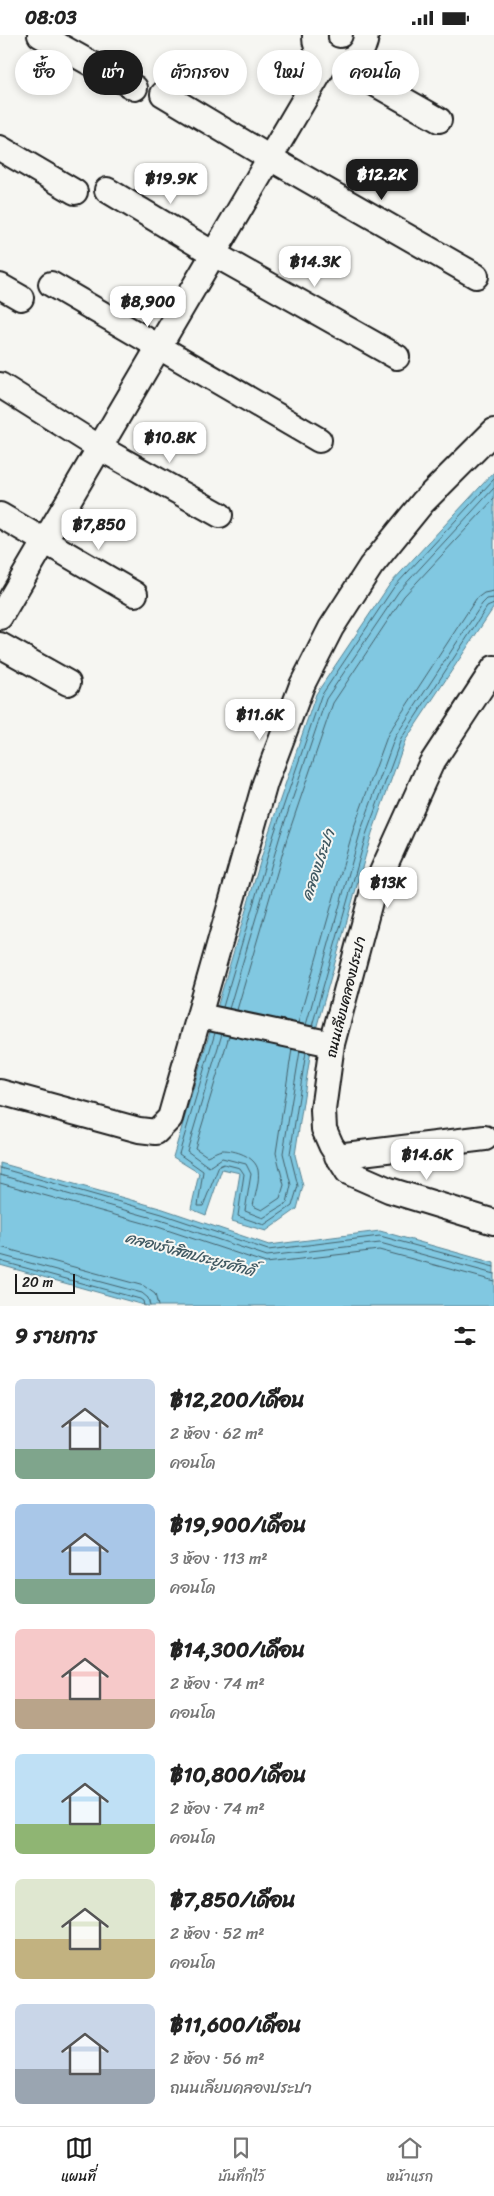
<!DOCTYPE html>
<html lang="th">
<head>
<meta charset="utf-8">
<style>
  body { margin:0; font-family:Sriracha,"Playpen Sans Thai",sans-serif; background:#f2f2f2; color:#222; height:100vh; display:flex; flex-direction:column; font-size:19px; white-space:nowrap }
  * { box-sizing:border-box; margin:0 }
  p { font-size:16px; color:#767676 }
  .icon { flex:none; width:28px; height:28px; fill:none; stroke:currentColor; stroke-width:2; stroke-linecap:round; stroke-linejoin:round }
  .map { position:relative; height:1271px; overflow:hidden }
  .drawer { display:flex; flex-direction:column; background:#fff; flex:1 }
  .drawer>* { flex:none }
  .guide { position:absolute; left:15px; top:15px; width:465px; height:45px; display:flex; gap:10px }
  .scale { position:absolute; left:15px; bottom:12px; width:60px; box-sizing:border-box; padding-left:5px; border:2px solid #1c1c1c; border-top:0; font-size:14px; line-height:18px; white-space:nowrap; color:#1c1c1c; -webkit-text-stroke:4px #f6f6f2; paint-order:stroke }
  .price { position:absolute; translate:-50% -42px; padding:0 11px; border-radius:10px; background:#fff; color:#222; font-size:16px; line-height:32px; filter:drop-shadow(0 1px 2px #0008) }
  .price::after { content:''; position:absolute; left:50%; top:30px; width:15px; height:11px; margin-left:-8px; background:inherit; clip-path:polygon(0 0,100% 0,50% 100%) }
  .price.on { background:#1c1c1c; color:#fff }
  ul { padding:0; list-style:none }
  li { display:flex; align-items:center; gap:15px; height:125px; padding:0 15px }
  li span { display:grid; place-items:center; flex:none; width:140px; height:100px; border-radius:8px; color:#555 }
  li>.icon { margin-inline-start:auto }
  span .icon { width:60px; height:60px; fill:#fffc; stroke-width:1 }
  li b { font-size:21px }
  h2 { display:flex; justify-content:space-between; align-items:center; height:60px; padding:0 15px; font-size:21px }
  .chip { padding:0 18px; border-radius:22px; background:#fff; box-shadow:0 2px 8px #0003; font-size:18px; line-height:45px }
  .chip.on { background:#1c1c1c; color:#fff }
  .status { display:flex; justify-content:space-between; align-items:center; height:35px; padding:0 25px; background:#fff; direction:ltr }
  .status svg { height:14px; fill:currentColor }
  .tabs { display:flex; justify-content:space-around; align-items:center; height:70px; border-top:1px solid #e0e0e0; background:#fff; font-size:14px; color:#767676 }
  .tabs a { display:grid; justify-items:center; gap:2px }
  .tabs .on { color:#1c1c1c }
  .map>svg:first-child { display:block }
</style>
</head>
<body>
<div class="status"><b>08:03</b><svg viewBox="0 0 49 12"><path d="M0 12V9h3v3zM5 12V6h3v6zM10 12V3h3v9zM15 12V0h3v12zM26 1h20v11H26zM47 4h2v5h-2z"/></svg></div>
<div class="map">
<svg width="494" height="1271" viewBox="0 0 494 1271">
  <rect width="100%" height="100%" fill="#f6f6f2"/>
  <filter id="ink" filterUnits="userSpaceOnUse"><feTurbulence type="fractalNoise" baseFrequency=".02" numOctaves="2"/><feDisplacementMap in="SourceGraphic" scale="10" xChannelSelector="R" yChannelSelector="G"/><feConvolveMatrix kernelMatrix="1 2 1 2 8 2 1 2 1" color-interpolation-filters="sRGB"/></filter>
  <g filter="url(#ink)">
    <!-- water -->
    <path fill="#81c8e1" stroke="#598392" d="M494,437V572L405,706L372,798L312,1008L295,1120L303,1151L297,1174L266,1196L232,1186L240,1138L222,1134L206,1180L191,1174L199,1138L173,1122L269,797L316,659L390,549Z
      M0,1128L163,1174L269,1210L380,1196L494,1228V1271H147L0,1230Z"/>
    <g fill="none" stroke-linecap="round" stroke-linejoin="round">
      <!-- shore -->
      <path stroke="#44616b" stroke-width="1" d="M223,972L274,799L321,661L394,552L494,444
        M229,974L280,801L326,664L399,556L494,453
        M237,975L287,803L333,668L404,561L494,464
        M298,988L354,792L388,699L476,564L484,558L494,556
        M306,990L361,795L395,702L482,569L487,564L494,563
        M312,991L367,797L401,704L487,572L494,569
        M215,998L179,1119L203,1136L198,1171H203L219,1131L224,1129L240,1133L244,1139L238,1181L264,1190L292,1171L298,1151L290,1119L306,1017
        M222,999L187,1116L209,1132L222,1123L246,1129L251,1139L245,1176L263,1183L287,1168L291,1150L283,1118L300,1016
        M229,1001L195,1113L207,1121C212,1119 217,1116 222,1115C235,1115 255,1121 258,1135C260,1146 255,1160 253,1171L262,1175L280,1163L284,1150L276,1118L292,1014
        M0,1133L162,1179L268,1215L380,1201L494,1232
        M0,1140L160,1185L267,1221L380,1208L494,1239
        M0,1148L158,1192L266,1228L379,1215L494,1246
        M0,1212L144,1251L155,1259L158,1271
        M0,1220L142,1258L148,1263L150,1271
        M0,1226L140,1264L143,1266L144,1271"/>
      <defs>
        <path id="minor" d="M40,0L135,53
          M315,0C313,33 364,36 366,0
          M348,25L353,36L439,85
          M163,59L270,123L476,241
          M0,113L75,157
          M107,155L214,219L397,322
          M51,249L319,405
          M0,251L21,263
          M0,350L100,413L220,480
          M0,480L135,559
          M0,582L328,24
          M0,610L68,648
          M494,633L431,729L372,859L332,1009L323,1075L324,1094L331,1110L348,1137L389,1155L494,1187
          M200,981L332,1009
          M0,1057L139,1095L156,1097L170,1083L265,748L302,650L331,593L371,531L423,467L494,396
          M337,1121L485,1103"/>
      </defs>
      <!-- minor casing -->
      <use href="#minor" stroke="#1c1c1c" stroke-width="28"/>
      <!-- minor -->
      <use href="#minor" stroke="#f6f6f2" stroke-width="24"/>
    </g>
  </g>
  <g text-anchor="middle" dominant-baseline="central" stroke-width="4" stroke-linejoin="round" paint-order="stroke">
    <!-- street labels -->
    <g font-size="14" fill="#1c1c1c" stroke="#f6f6f2">
      <text transform="translate(346 962) rotate(-76)">ถนนเลียบคลองประปา</text>
    </g>
    <!-- water labels -->
    <g font-size="15" font-style="italic" fill="#3f5861" stroke="#f6f6f2">
      <text transform="translate(318 830) rotate(-71)">คลองประปา</text>
      <text transform="translate(190 1219) rotate(15)">คลองรังสิตประยูรศักดิ์</text>
    </g>
  </g>
</svg>
<div class="scale">20 m</div>
<b class="price on" style="left:382px;top:166px">฿12.2K</b>
<b class="price" style="left:171px;top:170px">฿19.9K</b>
<b class="price" style="left:315px;top:253px">฿14.3K</b>
<b class="price" style="left:148px;top:293px">฿8,900</b>
<b class="price" style="left:170px;top:429px">฿10.8K</b>
<b class="price" style="left:99px;top:516px">฿7,850</b>
<b class="price" style="left:260px;top:706px">฿11.6K</b>
<b class="price" style="left:388px;top:874px">฿13K</b>
<b class="price" style="left:427px;top:1146px">฿14.6K</b>
<div class="guide">
<a class="chip">ซื้อ</a>
<a class="chip on">เช่า</a>
<a class="chip">ตัวกรอง</a>
<a class="chip">ใหม่</a>
<a class="chip">คอนโด</a>
</div>
</div>
<section class="drawer">
<h2>9 รายการ<svg class="icon" aria-label="filters" viewBox="0 0 24 24"><path d="M4 7h16M4 17h16"/><circle cx="9" cy="7" r="2"/><circle cx="15" cy="17" r="2"/></svg></h2>
<ul>
<li><span style="background:linear-gradient(#c9d6e8 70%,#7fa58c 0)"><svg class="icon" aria-label="home" viewBox="0 0 24 24"><path d="M3 11l9-7 9 7M6 9v11h12V9"/></svg></span><div><b>฿12,200/เดือน</b><p>2 ห้อง · 62 m²</p><p>คอนโด</p></div></li>
<li><span style="background:linear-gradient(#a9c7e8 75%,#7fa58c 0)"><svg class="icon" aria-label="home" viewBox="0 0 24 24"><path d="M3 11l9-7 9 7M6 9v11h12V9"/></svg></span><div><b>฿19,900/เดือน</b><p>3 ห้อง · 113 m²</p><p>คอนโด</p></div></li>
<li><span style="background:linear-gradient(#f6c9c9 70%,#b9a48a 0)"><svg class="icon" aria-label="home" viewBox="0 0 24 24"><path d="M3 11l9-7 9 7M6 9v11h12V9"/></svg></span><div><b>฿14,300/เดือน</b><p>2 ห้อง · 74 m²</p><p>คอนโด</p></div></li>
<li><span style="background:linear-gradient(#bfe0f5 70%,#8fb573 0)"><svg class="icon" aria-label="home" viewBox="0 0 24 24"><path d="M3 11l9-7 9 7M6 9v11h12V9"/></svg></span><div><b>฿10,800/เดือน</b><p>2 ห้อง · 74 m²</p><p>คอนโด</p></div></li>
<li><span style="background:linear-gradient(#dfe7d0 60%,#c2b280 0)"><svg class="icon" aria-label="home" viewBox="0 0 24 24"><path d="M3 11l9-7 9 7M6 9v11h12V9"/></svg></span><div><b>฿7,850/เดือน</b><p>2 ห้อง · 52 m²</p><p>คอนโด</p></div></li>
<li><span style="background:linear-gradient(#c9d6e8 65%,#9aa5b1 0)"><svg class="icon" aria-label="home" viewBox="0 0 24 24"><path d="M3 11l9-7 9 7M6 9v11h12V9"/></svg></span><div><b>฿11,600/เดือน</b><p>2 ห้อง · 56 m²</p><p>ถนนเลียบคลองประปา</p></div></li>
</ul>
</section>
<nav class="tabs">
<a class="on"><svg class="icon" aria-label="map" viewBox="0 0 24 24"><path d="M3 6l6-2 6 2 6-2v14l-6 2-6-2-6 2zM9 4v14M15 6v14"/></svg>แผนที่</a>
<a><svg class="icon" aria-label="saved" viewBox="0 0 24 24"><path d="M7 4h10v16l-5-4-5 4z"/></svg>บันทึกไว้</a>
<a><svg class="icon" aria-label="home" viewBox="0 0 24 24"><path d="M3 11l9-7 9 7M6 9v11h12V9"/></svg>หน้าแรก</a>
</nav>
</body>
</html>
